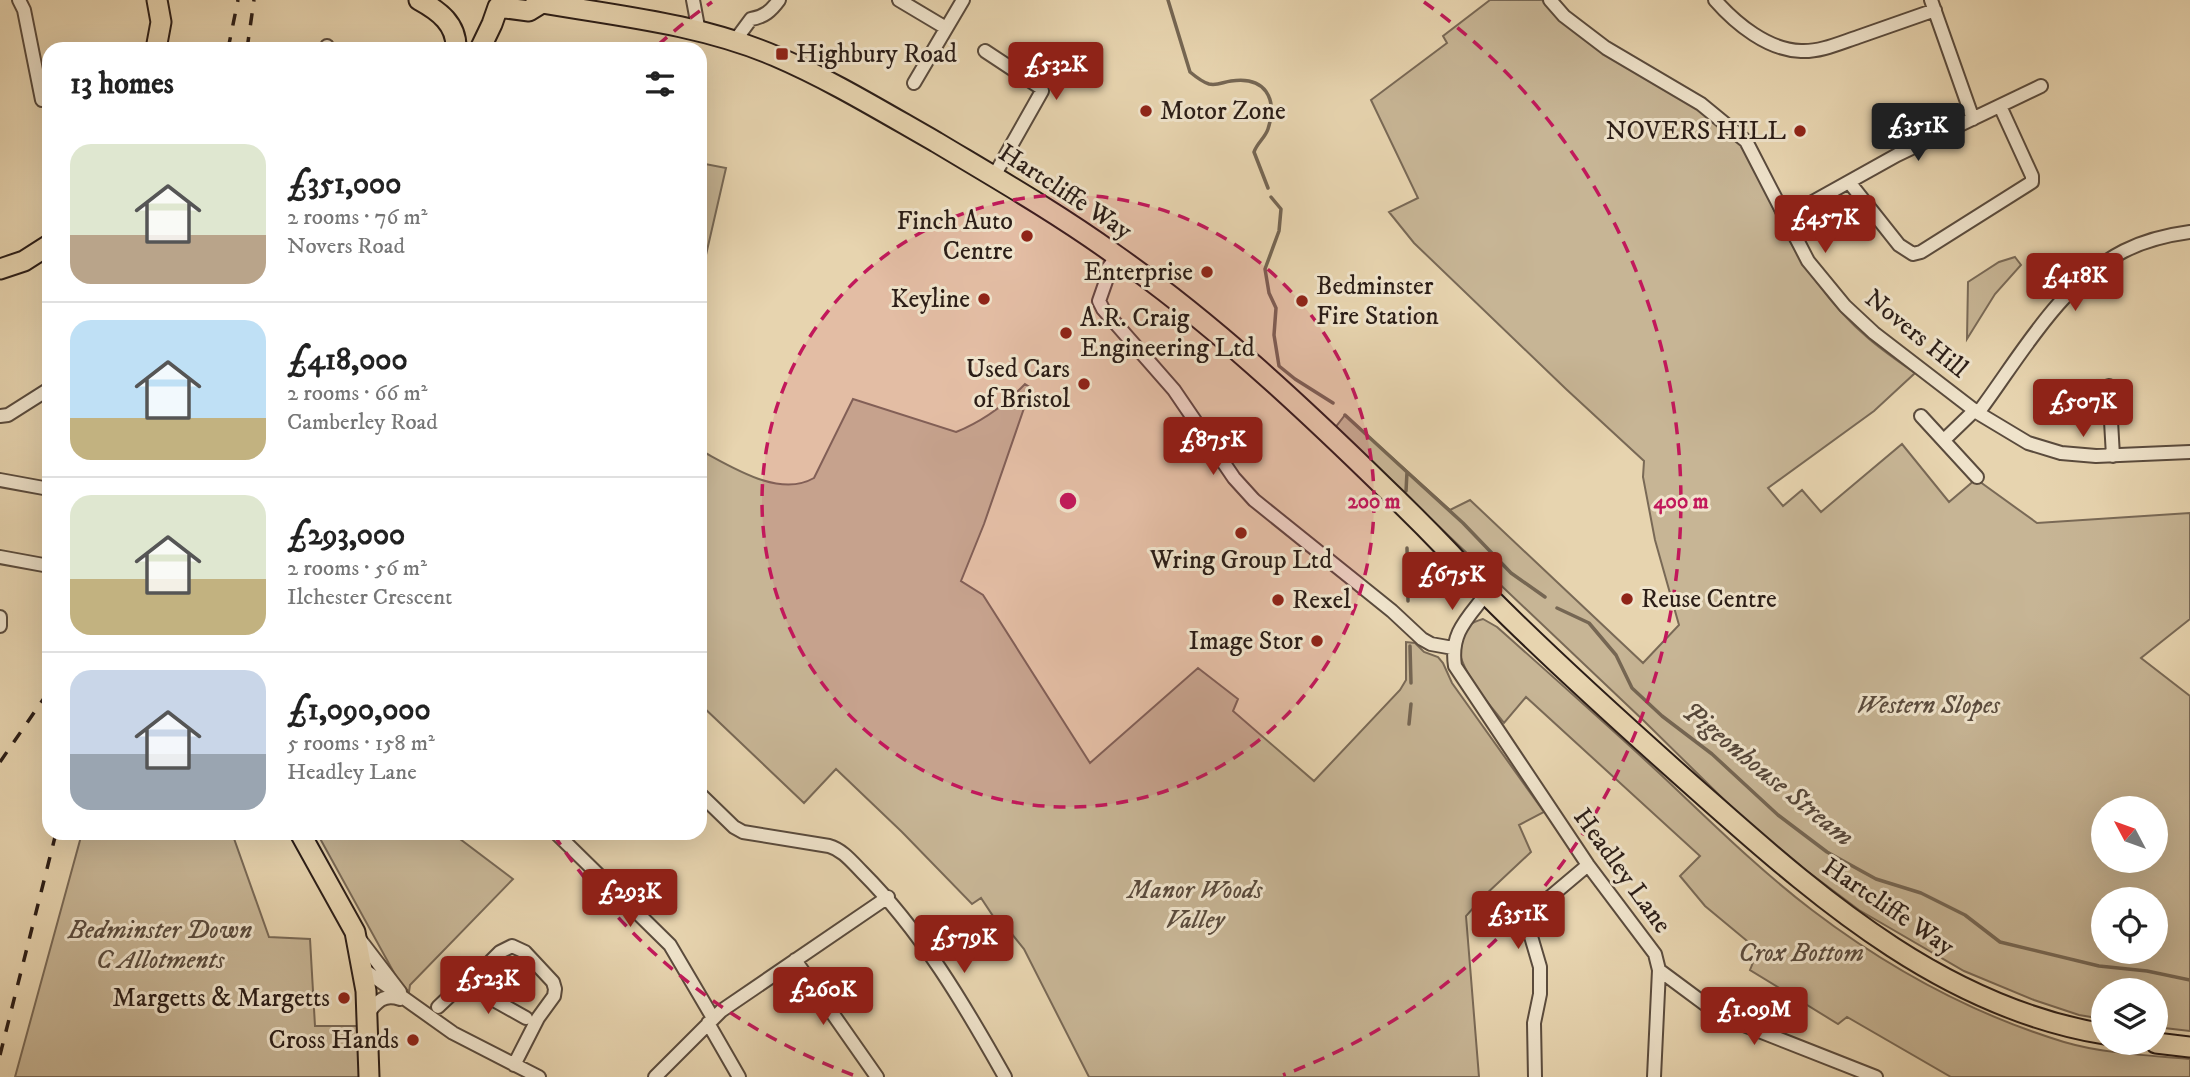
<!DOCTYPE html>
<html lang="en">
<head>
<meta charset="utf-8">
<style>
  body { margin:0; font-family:"IM FELL DW Pica",serif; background:#f2f2f2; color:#222; height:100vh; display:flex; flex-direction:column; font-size:26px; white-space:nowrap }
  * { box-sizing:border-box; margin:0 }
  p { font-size:23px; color:#767676 }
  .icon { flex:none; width:38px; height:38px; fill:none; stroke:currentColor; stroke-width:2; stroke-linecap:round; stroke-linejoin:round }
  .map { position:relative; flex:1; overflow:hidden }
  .drawer { position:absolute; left:42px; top:42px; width:665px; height:798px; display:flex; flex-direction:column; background:#fff; border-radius:21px; box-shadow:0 7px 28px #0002 }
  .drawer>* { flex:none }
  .needle { width:46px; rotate:311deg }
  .buttons { position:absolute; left:2091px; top:796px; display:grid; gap:14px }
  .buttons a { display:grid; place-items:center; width:77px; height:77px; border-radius:50%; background:#fff; box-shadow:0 7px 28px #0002; font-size:35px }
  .price { position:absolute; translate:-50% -60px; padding:0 16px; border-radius:7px; background:#8f2418; color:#fff; font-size:23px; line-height:46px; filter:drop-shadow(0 2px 4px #0008) }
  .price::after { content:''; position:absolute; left:50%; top:42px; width:21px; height:16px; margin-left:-10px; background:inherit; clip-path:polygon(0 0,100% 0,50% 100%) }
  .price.active { background:#222; color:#fff }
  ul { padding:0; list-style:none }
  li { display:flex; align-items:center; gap:21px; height:175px; padding:0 28px }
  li+li { border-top:2px solid #e0e0e0 }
  li span { display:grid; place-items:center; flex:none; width:196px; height:140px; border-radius:21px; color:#555 }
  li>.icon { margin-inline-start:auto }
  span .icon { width:84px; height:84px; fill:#fffc; stroke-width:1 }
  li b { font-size:30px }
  h2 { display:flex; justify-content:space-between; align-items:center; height:84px; padding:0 28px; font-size:30px }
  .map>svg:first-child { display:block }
</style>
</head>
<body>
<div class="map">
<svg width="2190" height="1077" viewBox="0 0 2190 1077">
  <rect width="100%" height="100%" fill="#e7d4af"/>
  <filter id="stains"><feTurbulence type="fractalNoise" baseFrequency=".00286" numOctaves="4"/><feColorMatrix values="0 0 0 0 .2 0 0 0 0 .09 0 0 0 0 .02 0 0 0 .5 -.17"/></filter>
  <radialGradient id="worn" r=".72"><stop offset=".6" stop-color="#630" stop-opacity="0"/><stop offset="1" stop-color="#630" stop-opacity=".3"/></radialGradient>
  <!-- green -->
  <path fill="#c7b595" stroke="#796956" stroke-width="2" fill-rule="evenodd" d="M1490,0H1542C1601,56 1684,83 1741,143C1760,163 1766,195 1778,219C1798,260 1833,309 1868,338C1883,351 1899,362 1915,373L1874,411L1768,488L1783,506L1802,490L1821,512L1902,444L1949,502L1976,479L2037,523L2190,513V619L2141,658L2190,696V1031L2156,1027V990H2104L2103,1019L2079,1015L2034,1000L1964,971L1859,910L1763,838L1644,721L1335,428L1345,415L1450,510L1470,500L1643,663L1679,625L1655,540L1643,477L1644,461L1566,389L1414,243L1389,212L1418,198L1371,100L1447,43L1443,36ZM2104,808H2156V861H2104ZM2104,900H2156V952H2104Z
    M700,163L726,168L700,281Z
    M2015,257L2021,265L1995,294L1967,339L1968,282L1999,262Z
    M1025,384L1031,388L984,524L961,581L983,595L1090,763L1198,668L1238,699L1233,711L1314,781L1400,690L1406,680V642L1415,643L1424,652L1438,657L1443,663L1452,683L1544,812L1519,825L1531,852L1483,897L1466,916L1479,1077H1089L1024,949L999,918L995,919L981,898L972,904L902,832L836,769L804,803L700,704V450C732,467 779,498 814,478L853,399L956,432C983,421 1004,406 1025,384Z
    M1483,619L1497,627C1551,675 1605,723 1658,772C1708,819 1757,868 1812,910C1888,968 1972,1014 2064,1042C2105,1054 2148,1055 2190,1059V1077H1951L1847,1017L1838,1024L1750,970L1758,950L1705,906L1680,876L1700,856L1526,697L1504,723C1485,698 1426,635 1483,619Z
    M82,833H232L269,937L310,939L315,1026H359L361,1077H15Z
    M317,833H452L513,879L410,985L409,992L398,980Z"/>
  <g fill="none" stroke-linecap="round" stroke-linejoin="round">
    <!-- stream -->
    <path stroke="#756653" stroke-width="3.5" d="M1168,0L1190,72C1196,77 1202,82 1209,84C1217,86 1223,82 1231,81C1265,76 1278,98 1268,129C1265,138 1257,143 1254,152L1268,188
      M1271,197L1281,209L1279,231L1265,269L1269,293L1276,308L1274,335L1279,366L1295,379L1333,403
      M1345,415L1407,472L1406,491
      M1407,472L1463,523L1511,573L1545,597
      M1407,548L1408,601
      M1557,608L1589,623L1616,655L1632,688L1662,716L1712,754L1778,815L1827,852L1876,879L1921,893L1965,915L2000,942L2099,966L2147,971L2190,980
      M1410,646L1411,683
      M1409,724L1411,704"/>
    <defs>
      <path id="minor" d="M19,0L24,10L42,100
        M693,0L699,32
        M899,0L946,28
        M1550,0L1564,16L1606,48L1701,104L1746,141L1808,261L1845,306L1874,333L1978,413L2028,443L2061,453L2096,456L2190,452
        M1715,0C1736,24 1768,50 1801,51C1820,52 1840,43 1858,37C1884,28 1909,19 1935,10
        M1931,0L1973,119
        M734,42L751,19C764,17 771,11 779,0
        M327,49V46
        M985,51L1041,88L1042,91L994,176
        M914,83L963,0
        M1849,182L1899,245L1913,254L1921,252L2032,182V176L2000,106
        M1784,218L1897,155L2041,86
        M1117,256L1106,271V281L1099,301L1103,309L1174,390L1234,478L1254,500L1392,611L1422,639L1431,644L1453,648
        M2109,386L2113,456
        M1978,413C2020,357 2059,284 2124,251C2144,241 2167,235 2190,232
        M0,416L8,415L49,389
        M1921,416L1977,477
        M1944,440L1974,411
        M0,480L49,489
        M0,557L49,566
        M1486,594C1467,619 1450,633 1455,666L1588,865L1655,954L1659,970L1654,1077
        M0,617V626
        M700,794L734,827L743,832L829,846C843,850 852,862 862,872C921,931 964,1004 1005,1077
        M556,833L670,945L713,1018
        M358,937L400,992
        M795,960L877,1077
        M363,969L453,1033L539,1077
        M1659,970L1721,1016L1876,1077
        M467,985L526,1018
        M438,1007L456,990L467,985L500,952L512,946L525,952L553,982L555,989L554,996L538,1018L514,1065
        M367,1015C376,1002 384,993 400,999
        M708,1023L739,1077
        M655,1077L721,1011L888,897
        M1535,1077L1534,1023L1540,994V967L1530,933L1531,921L1537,908L1588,865"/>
      <path id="highway" d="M419,0C439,11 457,24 456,49
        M536,0L542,3C620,16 703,25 775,56C831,80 883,112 936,142C996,178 1057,213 1114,254C1211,322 1298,403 1382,485C1405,507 1428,530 1450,553C1463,567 1475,582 1488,596C1560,668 1637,737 1713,804C1827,905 1948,1008 2104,1034
        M156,49L161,22L157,0
        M480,49L492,24L498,7L529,11L542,3
        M0,269L24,261L49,245
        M300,833L355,932L366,991L369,1077
        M2156,1043L2190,1047"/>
    </defs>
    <!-- minor casing -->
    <use href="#minor" stroke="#5a4b3d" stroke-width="16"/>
    <!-- highway casing -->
    <use href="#highway" stroke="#2b1d17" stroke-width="23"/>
    <!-- minor -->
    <use href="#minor" stroke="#efe3cb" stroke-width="12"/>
    <!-- highway -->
    <use href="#highway" stroke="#e7d4af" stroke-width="19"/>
    <!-- rail -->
    <path stroke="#2b1d17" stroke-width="3.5" stroke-dasharray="12 12" stroke-linecap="butt" d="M228,49L238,0
      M247,49L254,0
      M0,762L49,691
      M0,1055L56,833"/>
  </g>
  <!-- distance rings -->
  <circle cx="1068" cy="501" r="306" fill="#c2185b" fill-opacity=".12"/>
  <g fill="none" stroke="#c2185b" stroke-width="3.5" stroke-dasharray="12 9">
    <circle cx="1068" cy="501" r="306"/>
    <path d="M853 1075A613 613 0 0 1 554 835M658 45A613 613 0 0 1 712 2M1424 2A613 613 0 0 1 1283 1075"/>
  </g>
  <!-- markers -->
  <g fill="#8f2418" stroke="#efe3cb" stroke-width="2.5">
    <rect x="775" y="47" width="14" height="14" rx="3.5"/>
    <circle cx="1146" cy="111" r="7"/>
    <circle cx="1800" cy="131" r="7"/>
    <circle cx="1027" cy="236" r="7"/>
    <circle cx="1207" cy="272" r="7"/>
    <circle cx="984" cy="299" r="7"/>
    <circle cx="1302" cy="301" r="7"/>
    <circle cx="1066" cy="333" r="7"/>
    <circle cx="1084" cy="384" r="7"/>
    <circle cx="1241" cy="533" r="7"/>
    <circle cx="1627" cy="599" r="7"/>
    <circle cx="1278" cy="600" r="7"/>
    <circle cx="1317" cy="641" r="7"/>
    <circle cx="344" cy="998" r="7"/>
    <circle cx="413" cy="1040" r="7"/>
  </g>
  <g text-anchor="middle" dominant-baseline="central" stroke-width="6" stroke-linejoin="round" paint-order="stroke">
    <!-- poi labels -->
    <g font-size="26" fill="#2b1d17" stroke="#efe3cb" text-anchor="end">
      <text x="796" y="54" text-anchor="start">Highbury Road</text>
      <text x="1160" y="111" text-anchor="start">Motor Zone</text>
      <text x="1786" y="131">NOVERS HILL</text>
      <text x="1013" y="221">Finch Auto<tspan x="1013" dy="30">Centre</tspan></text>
      <text x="1193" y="272">Enterprise</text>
      <text x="1316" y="286" text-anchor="start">Bedminster<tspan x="1316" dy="30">Fire Station</tspan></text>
      <text x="970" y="299">Keyline</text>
      <text x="1080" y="318" text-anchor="start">A.R. Craig<tspan x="1080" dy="30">Engineering Ltd</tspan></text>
      <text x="1070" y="369">Used Cars<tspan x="1070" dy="30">of Bristol</tspan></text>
      <text x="1241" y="560" text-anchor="middle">Wring Group Ltd</text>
      <text x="1641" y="599" text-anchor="start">Reuse Centre</text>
      <text x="1292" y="600" text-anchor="start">Rexel</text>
      <text x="1303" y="641">Image Stor</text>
      <text x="330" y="998">Margetts &amp; Margetts</text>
      <text x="399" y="1040">Cross Hands</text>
    </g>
    <!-- street labels -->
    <g font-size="26" fill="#2b1d17" stroke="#efe3cb">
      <text transform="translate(1065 192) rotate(33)">Hartcliffe Way</text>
      <text transform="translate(1916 334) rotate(39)">Novers Hill</text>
      <text transform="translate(1622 871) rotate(54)">Headley Lane</text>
      <text transform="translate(1888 907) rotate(34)">Hartcliffe Way</text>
    </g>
    <!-- park labels -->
    <g font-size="26" font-style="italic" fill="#5a4b3d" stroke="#efe3cb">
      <text x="1928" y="705">Western Slopes</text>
      <text x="1195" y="890">Manor Woods<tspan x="1195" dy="30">Valley</tspan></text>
      <text x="160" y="930">Bedminster Down<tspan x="160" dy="30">C Allotments</tspan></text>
      <text x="1801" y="953">Crox Bottom</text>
    </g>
    <!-- water labels -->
    <g font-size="28" font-style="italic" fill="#56473a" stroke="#efe3cb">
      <text transform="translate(1768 774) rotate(39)">Pigeonhouse Stream</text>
    </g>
  </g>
  <circle cx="1068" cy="501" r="10" fill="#c2185b" stroke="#efe3cb" stroke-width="3.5"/>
  <g font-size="21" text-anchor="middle" font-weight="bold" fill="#c2185b" stroke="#efe3cb" stroke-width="6" stroke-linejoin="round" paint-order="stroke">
    <text x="1374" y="508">200 m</text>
    <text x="1681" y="508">400 m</text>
  </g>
  <rect width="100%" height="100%" filter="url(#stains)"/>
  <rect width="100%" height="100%" fill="url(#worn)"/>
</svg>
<div class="buttons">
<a><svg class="needle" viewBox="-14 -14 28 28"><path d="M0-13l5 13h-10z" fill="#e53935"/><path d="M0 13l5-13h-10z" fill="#767676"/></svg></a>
<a><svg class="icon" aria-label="locate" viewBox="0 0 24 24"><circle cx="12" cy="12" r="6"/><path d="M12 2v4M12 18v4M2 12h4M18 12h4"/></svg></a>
<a><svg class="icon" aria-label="layers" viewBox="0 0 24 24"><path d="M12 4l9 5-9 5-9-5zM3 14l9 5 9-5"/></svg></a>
</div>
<b class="price" style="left:1056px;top:102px">£532K</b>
<b class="price active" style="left:1918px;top:163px">£351K</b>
<b class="price" style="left:1825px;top:255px">£457K</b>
<b class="price" style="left:2075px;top:313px">£418K</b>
<b class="price" style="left:2083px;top:439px">£507K</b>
<b class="price" style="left:1213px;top:477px">£875K</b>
<b class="price" style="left:1452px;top:612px">£675K</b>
<b class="price" style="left:630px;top:929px">£293K</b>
<b class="price" style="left:1518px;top:951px">£351K</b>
<b class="price" style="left:964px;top:975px">£579K</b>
<b class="price" style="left:488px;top:1016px">£523K</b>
<b class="price" style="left:823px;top:1027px">£260K</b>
<b class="price" style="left:1754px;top:1047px">£1.09M</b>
<section class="drawer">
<h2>13 homes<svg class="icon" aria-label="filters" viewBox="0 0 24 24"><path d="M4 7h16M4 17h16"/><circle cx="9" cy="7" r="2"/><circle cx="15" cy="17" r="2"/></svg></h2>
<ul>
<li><span style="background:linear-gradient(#dfe7d0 65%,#b9a48a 0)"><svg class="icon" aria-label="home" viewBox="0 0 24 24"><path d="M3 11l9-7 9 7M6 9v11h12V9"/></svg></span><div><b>£351,000</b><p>2 rooms · 76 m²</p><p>Novers Road</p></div></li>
<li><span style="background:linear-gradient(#bfe0f5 70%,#c2b280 0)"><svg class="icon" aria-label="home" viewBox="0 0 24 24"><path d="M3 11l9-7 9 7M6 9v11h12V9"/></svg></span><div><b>£418,000</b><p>2 rooms · 66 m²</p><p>Camberley Road</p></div></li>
<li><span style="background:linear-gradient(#dfe7d0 60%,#c2b280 0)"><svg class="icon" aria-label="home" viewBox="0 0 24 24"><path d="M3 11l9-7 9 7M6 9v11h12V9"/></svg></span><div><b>£293,000</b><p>2 rooms · 56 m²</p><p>Ilchester Crescent</p></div></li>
<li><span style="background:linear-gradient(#c9d6e8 60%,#9aa5b1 0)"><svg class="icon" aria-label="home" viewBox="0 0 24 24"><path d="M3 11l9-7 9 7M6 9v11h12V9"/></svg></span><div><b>£1,090,000</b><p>5 rooms · 158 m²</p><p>Headley Lane</p></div></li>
</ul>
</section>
</div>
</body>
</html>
